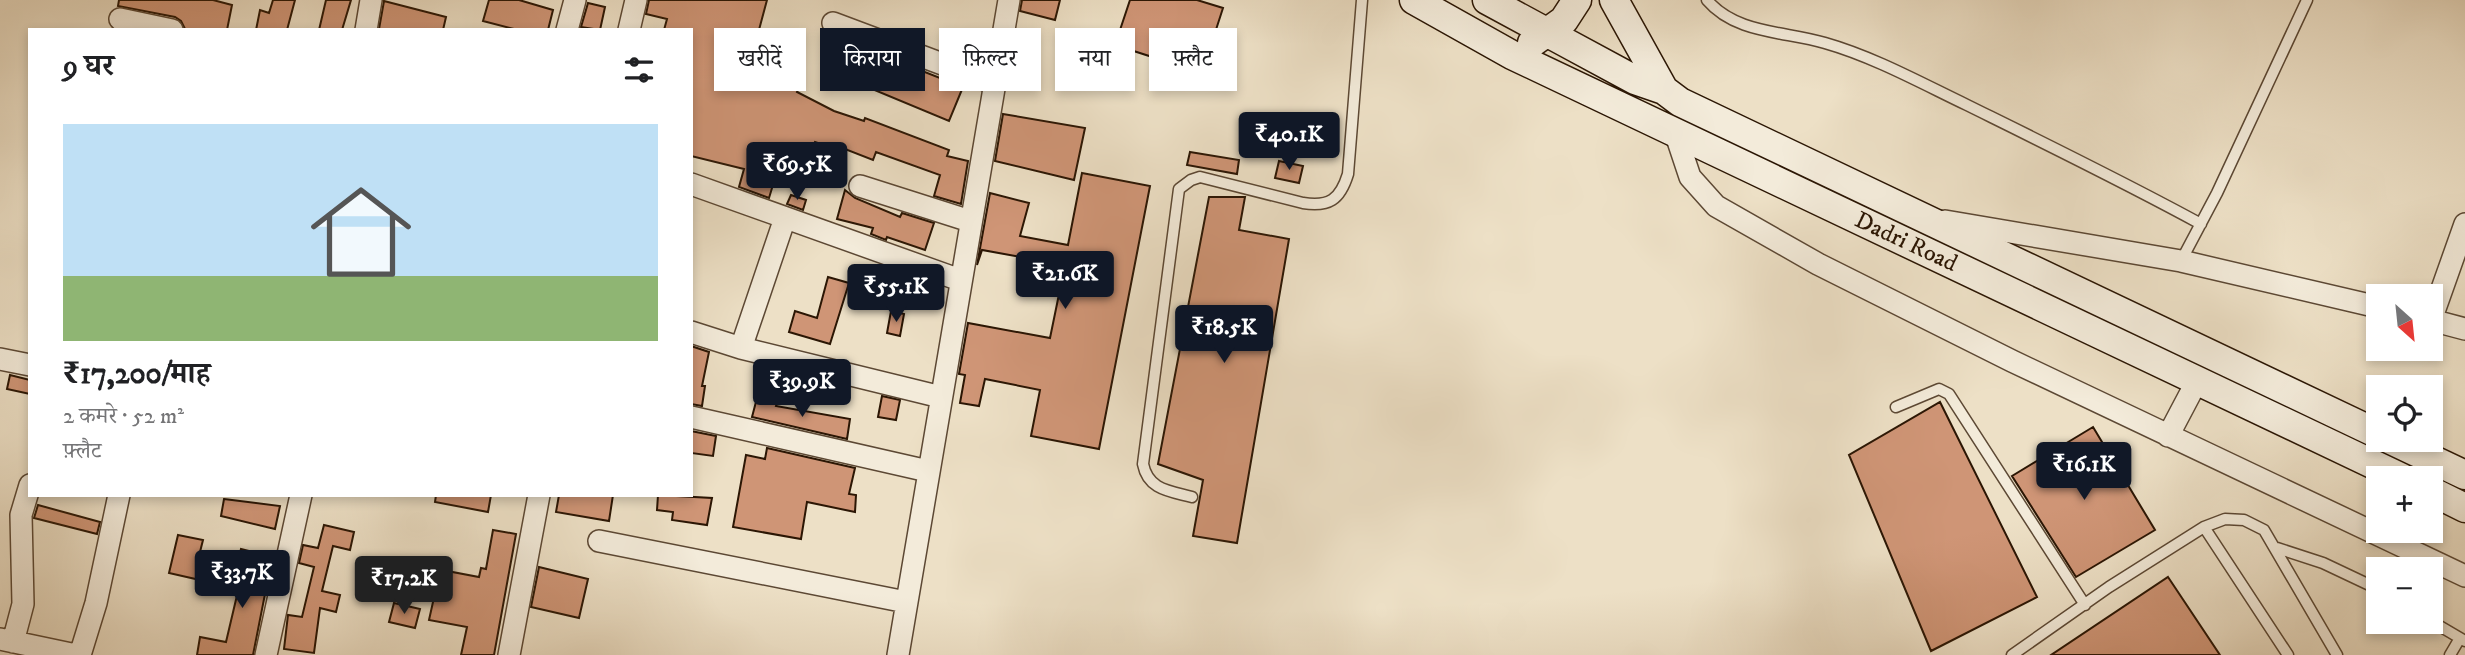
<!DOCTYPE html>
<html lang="hi">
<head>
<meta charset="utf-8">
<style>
  body { margin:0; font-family:"IM FELL DW Pica","Noto Serif Devanagari",serif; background:#f2f2f2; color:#202124; height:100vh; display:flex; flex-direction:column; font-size:26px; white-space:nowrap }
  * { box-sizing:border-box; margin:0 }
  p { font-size:23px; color:#757577 }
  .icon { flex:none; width:38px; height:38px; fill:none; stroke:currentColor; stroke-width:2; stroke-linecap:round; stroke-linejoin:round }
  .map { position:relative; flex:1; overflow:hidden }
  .details { position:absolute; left:28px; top:28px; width:665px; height:469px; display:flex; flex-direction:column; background:#fff; border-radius:0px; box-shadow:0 4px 10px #0003 }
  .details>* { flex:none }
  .banner { position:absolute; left:714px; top:28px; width:665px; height:63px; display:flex; gap:14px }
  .needle { width:46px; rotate:153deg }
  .buttons { position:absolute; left:2366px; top:284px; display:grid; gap:14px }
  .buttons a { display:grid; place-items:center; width:77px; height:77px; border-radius:0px; background:#fff; box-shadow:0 4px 10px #0003; font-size:35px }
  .price { position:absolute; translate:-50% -60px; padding:0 16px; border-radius:7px; background:#111827; color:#fff; font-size:23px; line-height:46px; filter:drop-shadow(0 2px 4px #0008) }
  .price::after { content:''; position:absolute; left:50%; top:42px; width:21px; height:16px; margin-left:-10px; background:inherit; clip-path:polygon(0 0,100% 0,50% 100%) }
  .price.current { background:#222; color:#fff }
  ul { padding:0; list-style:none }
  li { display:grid; align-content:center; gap:14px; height:371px; padding:0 35px }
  li span { display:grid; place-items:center; height:217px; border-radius:0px; color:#555 }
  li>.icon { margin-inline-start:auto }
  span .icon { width:126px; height:126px; fill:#fffc; stroke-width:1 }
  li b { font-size:30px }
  h2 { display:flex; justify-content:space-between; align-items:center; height:84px; padding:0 35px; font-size:30px }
  .pill { padding:0 24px; border-radius:0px; background:#fff; box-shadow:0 4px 10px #0003; font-size:24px; line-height:63px }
  .pill.current { background:#111827; color:#fff }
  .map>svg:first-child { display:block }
</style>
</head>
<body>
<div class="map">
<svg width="2465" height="655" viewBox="0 0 2465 655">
  <rect width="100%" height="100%" fill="#ede0c6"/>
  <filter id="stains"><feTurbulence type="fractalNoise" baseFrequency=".00286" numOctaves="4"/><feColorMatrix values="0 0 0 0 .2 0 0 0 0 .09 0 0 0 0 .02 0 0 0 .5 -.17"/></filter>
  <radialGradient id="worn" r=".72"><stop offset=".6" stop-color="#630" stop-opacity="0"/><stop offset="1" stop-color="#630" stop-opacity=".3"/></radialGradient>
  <!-- building -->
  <path fill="#cf9576" stroke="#2b1604" stroke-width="2" d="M119,0H213L232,5L227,30H190L185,29L181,21L175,17L118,6Z
    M273,0H295L287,30H256L260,10L269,13Z
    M326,0H351L342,30H319Z
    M489,0H519L553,10L548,30H518L483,21Z
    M649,0H767L748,71L799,87L797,92L834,111L864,121L865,118L949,150L947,156L968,161L961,204L934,196L940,175L876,152L873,160L840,147L839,150L815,142L806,164L782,155L769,198L739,187L744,169L691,156V30H664L667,19L646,14Z
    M1022,0H1060L1055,20L1020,11Z
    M1130,0H1197L1223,8L1202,73L1115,45Z
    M384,1L446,17L443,30L379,29Z
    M588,3L605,7L600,30L581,27Z
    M874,52L963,87L949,121L860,84Z
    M1003,114L1085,128L1074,180L995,161Z
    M1190,152L1239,160L1237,174L1187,165Z
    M1279,161L1303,166L1299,183L1275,178Z
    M1082,173L1150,186L1099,449L1031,436L1040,390L985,379L979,406L960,403L965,375L959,374L968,323L1050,338L1065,265L982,250L977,265L990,193L1029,203L1020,236L1068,245Z
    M845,190L855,198L900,217L902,213L934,223L925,250L887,237L886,240L871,234L873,228L837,219Z
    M791,195L806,200L803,210L787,204Z
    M1209,197H1245L1239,230L1289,239L1237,543L1193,536L1203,480L1158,464Z
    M828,277L849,283L830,344L789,332L795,311L817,318Z
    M891,311L904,314L900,336L887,333Z
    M691,346L709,352L702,386H705L702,406L691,404Z
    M10,375L30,380V394L7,389Z
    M882,396L900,400L896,420L878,417Z
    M757,398L777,403L776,406L850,419L847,439L752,417Z
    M1940,402L2037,597L1931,651L1849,455Z
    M2093,427L2155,530L2076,577L2012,476Z
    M691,431L716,436L713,456L691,453Z
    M767,448L855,468L849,494L856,495L855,512L807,502L801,539L733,527L746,455L765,459Z
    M436,495H491L488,512L435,502Z
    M559,495H613L609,521L556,512Z
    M658,495L712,498L707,525L672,520L673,512L657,510Z
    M224,499L280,506L275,529L221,516Z
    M38,505L100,522L97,534L34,518Z
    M324,525L354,532L350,550L333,546L322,591L340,595L336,612L320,608L314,653L284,649L288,615L302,617L314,567L299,563L303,545L318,548Z
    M493,530L516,534L494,655H461L467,627L429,620L435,593L442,595L447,571L479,577L481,568L486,569Z
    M178,535L203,540L199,556L206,557L200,580L169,573Z
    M241,549L268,556L259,593L265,594L253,655H197L200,637L226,642L242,574L235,573Z
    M539,567L588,579L579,618L531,607Z
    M2168,577L2220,655H2051Z
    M394,603L420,609L415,628L389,622Z"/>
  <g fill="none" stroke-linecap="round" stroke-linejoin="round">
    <defs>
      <path id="service" d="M1707,0C1736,34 1784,31 1825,43C1874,57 1921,83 1967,105C2046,144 2124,182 2201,224
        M2181,261L2217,193L2307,0
        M1896,407L1939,389L1949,394L2085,605
        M1192,497C1170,491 1148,490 1143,464L1179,189L1191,180L1200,177L1303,203C1329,207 1340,200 1348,174L1362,0
        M2204,527L2288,655
        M2277,548L2323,563L2378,589
        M2431,621L2465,641
        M2012,655L2109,587L2204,527L2225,519L2244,520L2264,530L2337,655
        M2450,655L2460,638"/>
      <path id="minor" d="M120,19L172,30
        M833,23L993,83
        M366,30L371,0
        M567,30L575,0
        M629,30L636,0
        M1675,132L1690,177L1716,206L1818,264L2012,361L2465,576
        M691,184L960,280
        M860,186L970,221
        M1945,221L2181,261L2378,307
        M2431,320L2465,224
        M2431,320L2465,329
        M691,332L741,348L941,397
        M741,348L785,218
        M0,359L30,365
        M691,417L928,471
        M2168,436L2197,381
        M599,541L906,602
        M0,639L76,655
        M13,642L23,604L21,515L30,485
        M80,655L96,603L119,495
        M266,655L301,495
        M509,655L539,495
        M898,655L1009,0"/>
      <path id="secondary" d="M1414,0L1512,55L2402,478
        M1487,0L1635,80L1664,90
        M1614,0L1664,90L1680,102L2378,434
        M1532,43L1564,20L1577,0
        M2389,439L2465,475
        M2431,491L2465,508"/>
    </defs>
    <!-- service casing -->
    <use href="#service" stroke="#5c4834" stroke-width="13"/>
    <!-- minor casing -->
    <use href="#minor" stroke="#5c4834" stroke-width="24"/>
    <!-- secondary casing -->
    <use href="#secondary" stroke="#2b1604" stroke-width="31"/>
    <!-- service -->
    <use href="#service" stroke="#f3ebda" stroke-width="10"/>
    <!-- minor -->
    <use href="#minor" stroke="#f3ebda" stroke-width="21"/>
    <!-- secondary -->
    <use href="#secondary" stroke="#f3ebda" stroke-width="28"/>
  </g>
  <g text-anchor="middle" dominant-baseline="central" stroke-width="5" stroke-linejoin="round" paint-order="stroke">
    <!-- street labels -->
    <g font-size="24" fill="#2b1604" stroke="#f3ebda">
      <text transform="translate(1906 242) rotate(25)">Dadri Road</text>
    </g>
  </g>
  <rect width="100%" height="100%" filter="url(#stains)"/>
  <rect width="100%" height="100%" fill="url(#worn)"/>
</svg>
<div class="buttons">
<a><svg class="needle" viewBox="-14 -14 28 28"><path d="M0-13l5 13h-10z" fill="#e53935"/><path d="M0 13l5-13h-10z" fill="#757577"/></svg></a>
<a><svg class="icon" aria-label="locate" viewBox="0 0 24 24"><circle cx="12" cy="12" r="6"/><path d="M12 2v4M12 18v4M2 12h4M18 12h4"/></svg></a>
<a>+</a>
<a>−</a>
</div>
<b class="price" style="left:1289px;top:172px">₹40.1K</b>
<b class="price" style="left:797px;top:202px">₹69.5K</b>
<b class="price" style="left:1065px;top:311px">₹21.6K</b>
<b class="price" style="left:896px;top:324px">₹55.1K</b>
<b class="price" style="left:1224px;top:365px">₹18.5K</b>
<b class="price" style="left:802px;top:419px">₹39.9K</b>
<b class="price" style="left:2084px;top:502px">₹16.1K</b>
<b class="price" style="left:242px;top:610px">₹33.7K</b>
<b class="price current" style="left:404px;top:616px">₹17.2K</b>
<div class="banner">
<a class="pill">खरीदें</a>
<a class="pill current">किराया</a>
<a class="pill">फ़िल्टर</a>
<a class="pill">नया</a>
<a class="pill">फ़्लैट</a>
</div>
<section class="details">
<h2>9 घर<svg class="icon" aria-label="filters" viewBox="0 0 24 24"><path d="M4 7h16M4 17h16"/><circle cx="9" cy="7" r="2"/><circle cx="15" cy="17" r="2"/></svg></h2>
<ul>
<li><span style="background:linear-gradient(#bfe0f5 70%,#8fb573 0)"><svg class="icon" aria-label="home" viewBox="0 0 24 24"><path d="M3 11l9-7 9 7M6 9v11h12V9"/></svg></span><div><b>₹17,200/माह</b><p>2 कमरे · 52 m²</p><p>फ़्लैट</p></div></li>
</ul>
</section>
</div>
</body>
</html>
